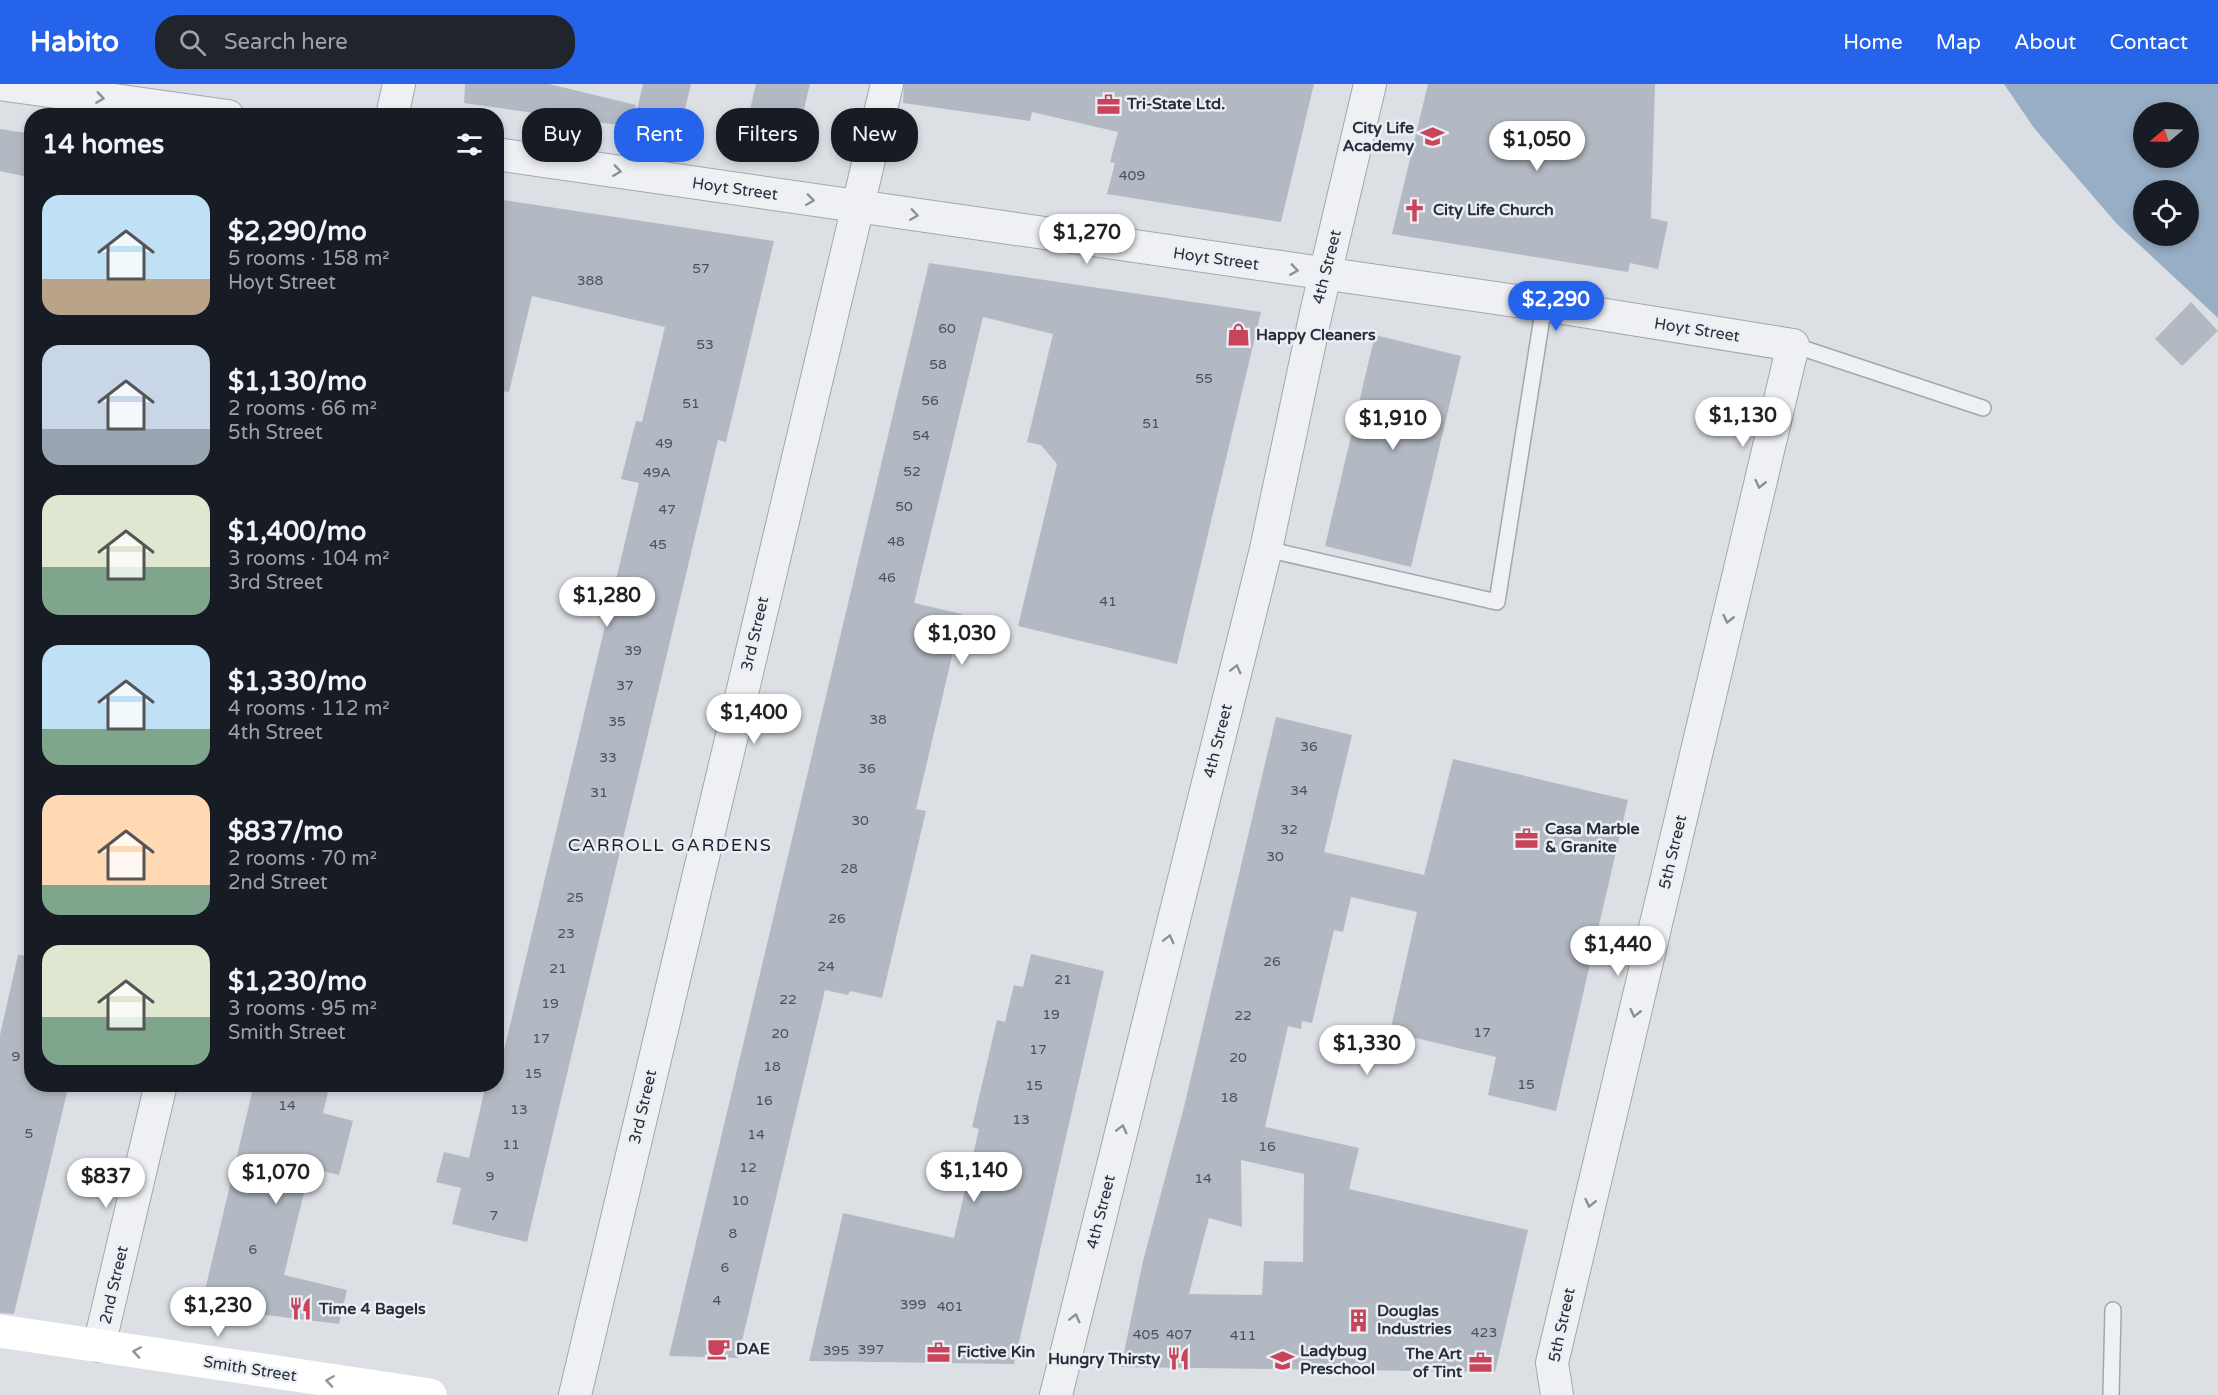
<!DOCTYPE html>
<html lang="en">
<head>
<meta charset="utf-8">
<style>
  body { margin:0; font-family:"Varela Round",sans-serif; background:#20242c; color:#f1f3f6; height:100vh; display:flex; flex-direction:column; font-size:22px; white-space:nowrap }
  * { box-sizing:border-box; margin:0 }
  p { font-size:20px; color:#9ea1a6 }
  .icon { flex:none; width:33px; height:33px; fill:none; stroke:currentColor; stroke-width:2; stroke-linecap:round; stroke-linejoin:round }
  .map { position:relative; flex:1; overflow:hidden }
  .panel { position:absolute; left:24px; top:24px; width:480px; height:984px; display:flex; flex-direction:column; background:#171b24; border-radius:24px; box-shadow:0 3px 9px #0003 }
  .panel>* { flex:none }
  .hud { position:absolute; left:522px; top:24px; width:570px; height:54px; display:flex; gap:12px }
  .needle { width:39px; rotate:251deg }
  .buttons { position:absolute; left:2133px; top:18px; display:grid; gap:12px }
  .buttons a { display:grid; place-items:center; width:66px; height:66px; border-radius:50%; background:#171b24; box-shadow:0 3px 9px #0003; font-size:30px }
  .price { position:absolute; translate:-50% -51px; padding:0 14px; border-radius:21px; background:#fff; color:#222; font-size:20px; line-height:39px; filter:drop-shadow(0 2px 3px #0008) }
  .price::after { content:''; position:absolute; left:50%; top:36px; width:18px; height:14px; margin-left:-9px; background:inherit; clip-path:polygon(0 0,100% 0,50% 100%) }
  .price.current { background:#2563eb; color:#fff }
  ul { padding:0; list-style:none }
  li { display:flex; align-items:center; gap:18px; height:150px; padding:0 18px }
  li span { display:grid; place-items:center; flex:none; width:168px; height:120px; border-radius:18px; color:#555 }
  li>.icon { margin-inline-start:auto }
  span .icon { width:72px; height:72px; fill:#fffc; stroke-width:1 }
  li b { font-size:26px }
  h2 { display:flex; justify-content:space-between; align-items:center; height:72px; padding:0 18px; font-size:26px }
  .tag { padding:0 21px; border-radius:24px; background:#171b24; box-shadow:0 3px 9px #0003; font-size:21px; line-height:54px }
  .tag.current { background:#2563eb; color:#fff }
  header { display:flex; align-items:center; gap:36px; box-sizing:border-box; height:84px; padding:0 30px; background:#2563eb; color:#fff }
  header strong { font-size:28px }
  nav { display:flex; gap:33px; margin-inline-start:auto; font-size:21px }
  .search { width:420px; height:54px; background:#20242c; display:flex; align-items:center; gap:15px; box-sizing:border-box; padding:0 21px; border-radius:24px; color:#9ea1a6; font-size:22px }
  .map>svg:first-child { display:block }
</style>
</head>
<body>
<header>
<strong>Habito</strong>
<div class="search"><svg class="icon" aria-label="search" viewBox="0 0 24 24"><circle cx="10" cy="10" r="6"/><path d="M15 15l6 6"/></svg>Search here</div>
<nav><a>Home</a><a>Map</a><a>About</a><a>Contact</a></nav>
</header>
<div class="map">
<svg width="2218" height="1311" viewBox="0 0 2218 1311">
  <rect width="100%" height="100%" fill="#dce0e5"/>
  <!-- water -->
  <path fill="#98aec4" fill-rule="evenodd" d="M2004,0H2218V234L2117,140L2034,44ZM2144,28H2188V74H2144ZM2144,106H2188V152H2144Z"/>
  <!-- building -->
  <path fill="#b3b9c2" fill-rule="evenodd" d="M465,0H549L636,21L632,43L464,19Z
    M643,0H691L679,50L633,43Z
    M756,0H810L794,67L742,59Z
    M904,0H1314L1281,138L1107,110L1115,79L1110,78L1118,48L1032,28L1030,37L903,19Z
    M1428,0H1655L1651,134L1668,138L1658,185L1630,179L1628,188L1392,150Z
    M0,45L32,50V94L0,87Z
    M496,115L774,157L726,358L718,356L527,1158L452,1140L461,1104L436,1098L444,1068L469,1074L486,1000H496L639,399L621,395L636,337L642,338L665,243L532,212L509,308L496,306Z
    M929,179L1261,228L1177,580L1018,542L1057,380L1041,361L1027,358L1053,250L983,233L914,519L962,530L916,725L926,727L882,914L850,907L848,911L825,906L738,1274L669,1272Z
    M2191,218L2218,247L2182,282L2155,255Z
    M1375,251L1461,272L1411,483L1325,462Z
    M1276,633L1352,651L1324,768L1424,791L1453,675L1628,716L1556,1027L1488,1011L1496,973L1390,948L1417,828L1351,813L1343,848L1334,846L1312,939L1302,937L1301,945L1288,942L1265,1043L1359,1064L1349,1105L1528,1146L1495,1288L1121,1283L1143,1177L1184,1023ZM1241,1076L1304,1090L1303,1178L1264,1177L1262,1211L1189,1210L1209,1134L1242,1143Z
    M1031,870L1104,887L1014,1280L809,1277L843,1129L954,1154L979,1045L972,1043L997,936L1005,938L1014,901L1023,903Z
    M18,871L32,872V1000H69L14,1230L0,1229V951Z
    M254,1000H330L323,1029L353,1037L339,1091L310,1084L284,1191L347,1206L339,1240L201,1223Z"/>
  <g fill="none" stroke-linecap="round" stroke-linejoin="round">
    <defs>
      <path id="lane" d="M1793,261L1983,324
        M1266,465L1497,518L1544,221
        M2111,1311L2113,1226"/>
      <path id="street" d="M0,0L228,32
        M392,32L399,0
        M496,70L1544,221L1793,261L1552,1279L1557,1311
        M99,1262L161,1000
        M575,1311L887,0
        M1056,1311L1266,465L1316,229L1370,0"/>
    </defs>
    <!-- lane casing -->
    <use href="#lane" stroke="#a2a7af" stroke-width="18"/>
    <!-- street casing -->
    <use href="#street" stroke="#a2a7af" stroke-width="34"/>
    <!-- lane -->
    <use href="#lane" stroke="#eef0f4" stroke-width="15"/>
    <!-- street -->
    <use href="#street" stroke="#eef0f4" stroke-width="32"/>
    <!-- secondary -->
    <path stroke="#fff" stroke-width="33" d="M0,1247L430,1311"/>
  </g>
  <!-- one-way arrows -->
  <defs><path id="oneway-chevron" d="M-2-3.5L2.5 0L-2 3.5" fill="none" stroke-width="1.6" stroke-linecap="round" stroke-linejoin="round" transform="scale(1.5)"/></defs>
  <g stroke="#8a8f98">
    <use href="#oneway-chevron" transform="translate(100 14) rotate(8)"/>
    <use href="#oneway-chevron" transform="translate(617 87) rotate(8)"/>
    <use href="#oneway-chevron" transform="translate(810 116) rotate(8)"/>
    <use href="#oneway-chevron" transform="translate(914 131) rotate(8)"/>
    <use href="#oneway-chevron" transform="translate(1294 186) rotate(8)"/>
    <use href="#oneway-chevron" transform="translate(1760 400) rotate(103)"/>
    <use href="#oneway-chevron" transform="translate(1728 535) rotate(103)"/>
    <use href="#oneway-chevron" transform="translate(1236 585) rotate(-76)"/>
    <use href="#oneway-chevron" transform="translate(1169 855) rotate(-76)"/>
    <use href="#oneway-chevron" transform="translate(1635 929) rotate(103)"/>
    <use href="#oneway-chevron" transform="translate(1122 1045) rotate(-76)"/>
    <use href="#oneway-chevron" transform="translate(1590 1119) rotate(103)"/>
    <use href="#oneway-chevron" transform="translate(1075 1234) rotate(-76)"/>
  </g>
  <g stroke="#92969d">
    <use href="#oneway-chevron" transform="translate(137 1268) rotate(-171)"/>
    <use href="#oneway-chevron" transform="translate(330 1297) rotate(-171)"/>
  </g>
  <!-- icons -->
  <defs>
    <symbol id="office-bare" viewBox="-9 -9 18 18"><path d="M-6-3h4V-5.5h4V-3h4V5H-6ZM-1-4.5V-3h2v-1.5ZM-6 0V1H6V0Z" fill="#c7445a" stroke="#ebeef3" stroke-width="2.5" paint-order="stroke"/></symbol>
    <symbol id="school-bare" viewBox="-9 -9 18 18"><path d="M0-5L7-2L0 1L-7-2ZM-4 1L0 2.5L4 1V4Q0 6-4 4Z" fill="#c7445a" stroke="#ebeef3" stroke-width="2.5" paint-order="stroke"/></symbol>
    <symbol id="church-bare" viewBox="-9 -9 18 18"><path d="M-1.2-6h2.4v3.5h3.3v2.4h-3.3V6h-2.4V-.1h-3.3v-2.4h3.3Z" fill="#c7445a" stroke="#ebeef3" stroke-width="2.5" paint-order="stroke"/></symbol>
    <symbol id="shop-bare" viewBox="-9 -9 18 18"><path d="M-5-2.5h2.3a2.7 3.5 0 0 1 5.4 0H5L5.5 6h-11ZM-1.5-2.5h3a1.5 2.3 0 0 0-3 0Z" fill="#c7445a" stroke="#ebeef3" stroke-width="2.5" paint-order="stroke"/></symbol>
    <symbol id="restaurant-bare" viewBox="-9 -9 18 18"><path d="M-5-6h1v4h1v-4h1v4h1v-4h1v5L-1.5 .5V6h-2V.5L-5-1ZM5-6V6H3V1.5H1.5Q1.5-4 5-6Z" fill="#c7445a" stroke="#ebeef3" stroke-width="2.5" paint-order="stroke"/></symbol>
    <symbol id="building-bare" viewBox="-9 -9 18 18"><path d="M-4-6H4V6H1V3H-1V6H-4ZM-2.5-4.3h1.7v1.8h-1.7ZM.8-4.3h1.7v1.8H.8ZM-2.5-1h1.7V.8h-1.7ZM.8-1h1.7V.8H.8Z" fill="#c7445a" stroke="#ebeef3" stroke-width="2.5" paint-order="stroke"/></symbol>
    <symbol id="cafe-bare" viewBox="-9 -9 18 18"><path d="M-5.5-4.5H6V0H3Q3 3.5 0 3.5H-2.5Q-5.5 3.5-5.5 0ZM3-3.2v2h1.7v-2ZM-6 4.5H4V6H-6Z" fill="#c7445a" stroke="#ebeef3" stroke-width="2.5" paint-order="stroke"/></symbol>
  </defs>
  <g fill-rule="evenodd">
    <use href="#office-bare" x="1092" y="4" width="33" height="33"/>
    <use href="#school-bare" x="1416" y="36" width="33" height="33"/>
    <use href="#church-bare" x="1398" y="110" width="33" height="33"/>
    <use href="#shop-bare" x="1222" y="234" width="33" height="33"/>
    <use href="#office-bare" x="1510" y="738" width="33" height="33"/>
    <use href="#restaurant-bare" x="284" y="1208" width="33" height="33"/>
    <use href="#building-bare" x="1342" y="1220" width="33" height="33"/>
    <use href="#cafe-bare" x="702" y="1248" width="33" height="33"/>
    <use href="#office-bare" x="922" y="1252" width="33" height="33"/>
    <use href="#restaurant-bare" x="1162" y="1258" width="33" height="33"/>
    <use href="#school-bare" x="1266" y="1260" width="33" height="33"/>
    <use href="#office-bare" x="1464" y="1262" width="33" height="33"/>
  </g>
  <g text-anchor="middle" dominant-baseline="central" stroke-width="5" stroke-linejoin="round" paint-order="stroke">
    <!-- number labels -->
    <g font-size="14" fill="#49515d">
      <text x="1132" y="91">409</text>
      <text x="701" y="184">57</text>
      <text x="590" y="196">388</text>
      <text x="947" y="244">60</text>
      <text x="705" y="260">53</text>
      <text x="938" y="280">58</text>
      <text x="1204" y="294">55</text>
      <text x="930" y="316">56</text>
      <text x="691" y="319">51</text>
      <text x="1151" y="339">51</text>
      <text x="921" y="351">54</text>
      <text x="664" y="359">49</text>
      <text x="912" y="387">52</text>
      <text x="657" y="388">49A</text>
      <text x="904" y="422">50</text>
      <text x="667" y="425">47</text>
      <text x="896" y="457">48</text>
      <text x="658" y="460">45</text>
      <text x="887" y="493">46</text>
      <text x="1108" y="517">41</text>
      <text x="633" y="566">39</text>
      <text x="625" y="601">37</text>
      <text x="878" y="635">38</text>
      <text x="617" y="637">35</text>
      <text x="1309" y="662">36</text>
      <text x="608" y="673">33</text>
      <text x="867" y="684">36</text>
      <text x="1299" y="706">34</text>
      <text x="599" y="708">31</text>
      <text x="860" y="736">30</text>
      <text x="1289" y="745">32</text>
      <text x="1275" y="772">30</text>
      <text x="849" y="784">28</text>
      <text x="575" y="813">25</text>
      <text x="837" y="834">26</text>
      <text x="566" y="849">23</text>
      <text x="1272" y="877">26</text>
      <text x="826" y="882">24</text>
      <text x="558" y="884">21</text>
      <text x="1063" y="895">21</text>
      <text x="788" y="915">22</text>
      <text x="550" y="919">19</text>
      <text x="1051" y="930">19</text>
      <text x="1243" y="931">22</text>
      <text x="1482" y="948">17</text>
      <text x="780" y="949">20</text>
      <text x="541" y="954">17</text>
      <text x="1038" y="965">17</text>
      <text x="16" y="972">9</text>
      <text x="1238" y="973">20</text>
      <text x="772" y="982">18</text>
      <text x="533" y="989">15</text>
      <text x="1526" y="1000">15</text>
      <text x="1034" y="1001">15</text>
      <text x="1229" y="1013">18</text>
      <text x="764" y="1016">16</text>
      <text x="287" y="1021">14</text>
      <text x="519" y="1025">13</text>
      <text x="1021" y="1035">13</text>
      <text x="29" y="1049">5</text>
      <text x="756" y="1050">14</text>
      <text x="511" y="1060">11</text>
      <text x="1267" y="1062">16</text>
      <text x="748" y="1083">12</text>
      <text x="490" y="1092">9</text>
      <text x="1203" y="1094">14</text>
      <text x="740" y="1116">10</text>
      <text x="494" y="1131">7</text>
      <text x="733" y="1149">8</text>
      <text x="253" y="1165">6</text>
      <text x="725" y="1183">6</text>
      <text x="717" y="1216">4</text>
      <text x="913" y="1220">399</text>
      <text x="950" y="1222">401</text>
      <text x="1484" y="1248">423</text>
      <text x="1146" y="1250">405</text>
      <text x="1179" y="1250">407</text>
      <text x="1243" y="1251">411</text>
      <text x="871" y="1265">397</text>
      <text x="836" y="1266">395</text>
    </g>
    <!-- poi labels -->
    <g font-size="16" font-weight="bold" fill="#262e3b" stroke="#ebeef3" text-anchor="start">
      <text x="1127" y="20">Tri-State Ltd.</text>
      <text x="1414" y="44" text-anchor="end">City Life<tspan x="1414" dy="18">Academy</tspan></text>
      <text x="1433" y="126">City Life Church</text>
      <text x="1256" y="251">Happy Cleaners</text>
      <text x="1545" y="745">Casa Marble<tspan x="1545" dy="18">&amp; Granite</tspan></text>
      <text x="319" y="1225">Time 4 Bagels</text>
      <text x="1377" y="1227">Douglas<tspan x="1377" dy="18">Industries</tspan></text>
      <text x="736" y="1265">DAE</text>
      <text x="1300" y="1267">Ladybug<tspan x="1300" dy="18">Preschool</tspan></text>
      <text x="957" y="1268">Fictive Kin</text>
      <text x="1462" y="1270" text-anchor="end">The Art<tspan x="1462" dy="18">of Tint</tspan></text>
      <text x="1160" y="1275" text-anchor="end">Hungry Thirsty</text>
    </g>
    <!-- street labels -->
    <g font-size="16" fill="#262e3b" stroke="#ebeef3">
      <text transform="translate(735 105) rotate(8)">Hoyt Street</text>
      <text transform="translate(1216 175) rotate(8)">Hoyt Street</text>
      <text transform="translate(1327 183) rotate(-76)">4th Street</text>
      <text transform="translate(1697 246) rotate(9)">Hoyt Street</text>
      <text transform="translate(755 550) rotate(-77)">3rd Street</text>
      <text transform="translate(1218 657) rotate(-76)">4th Street</text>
      <text transform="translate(1673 768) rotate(-77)">5th Street</text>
      <text transform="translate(643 1023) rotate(-77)">3rd Street</text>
      <text transform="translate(1101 1128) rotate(-76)">4th Street</text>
      <text transform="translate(114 1201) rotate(-77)">2nd Street</text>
      <text transform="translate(1562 1241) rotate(-78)">5th Street</text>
      <text transform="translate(250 1285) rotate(9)">Smith Street</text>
    </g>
    <!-- neighbourhood labels -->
    <g font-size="18" letter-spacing="1.5" fill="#191f2b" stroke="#ebeef3">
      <text x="670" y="761">CARROLL GARDENS</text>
    </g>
  </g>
</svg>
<div class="buttons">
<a><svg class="needle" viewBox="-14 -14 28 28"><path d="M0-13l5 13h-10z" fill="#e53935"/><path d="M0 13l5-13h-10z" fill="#9ea1a6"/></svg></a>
<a><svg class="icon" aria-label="locate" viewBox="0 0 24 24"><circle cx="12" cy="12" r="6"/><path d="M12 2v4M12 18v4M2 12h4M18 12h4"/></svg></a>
</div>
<b class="price" style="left:1537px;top:88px">$1,050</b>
<b class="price" style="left:1087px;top:181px">$1,270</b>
<b class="price current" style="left:1556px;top:248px">$2,290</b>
<b class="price" style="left:1743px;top:364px">$1,130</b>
<b class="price" style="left:1393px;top:367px">$1,910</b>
<b class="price" style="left:607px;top:544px">$1,280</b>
<b class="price" style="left:962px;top:582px">$1,030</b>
<b class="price" style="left:754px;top:661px">$1,400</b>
<b class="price" style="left:1618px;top:893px">$1,440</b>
<b class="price" style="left:1367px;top:992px">$1,330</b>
<b class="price" style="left:974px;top:1119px">$1,140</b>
<b class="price" style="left:276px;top:1121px">$1,070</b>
<b class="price" style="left:106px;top:1125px">$837</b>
<b class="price" style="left:218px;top:1254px">$1,230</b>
<div class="hud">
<a class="tag">Buy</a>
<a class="tag current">Rent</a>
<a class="tag">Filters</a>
<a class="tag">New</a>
</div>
<section class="panel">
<h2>14 homes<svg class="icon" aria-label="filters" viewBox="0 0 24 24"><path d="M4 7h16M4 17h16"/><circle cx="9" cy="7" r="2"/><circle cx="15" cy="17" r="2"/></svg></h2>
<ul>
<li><span style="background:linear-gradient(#bfe0f5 70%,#b9a48a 0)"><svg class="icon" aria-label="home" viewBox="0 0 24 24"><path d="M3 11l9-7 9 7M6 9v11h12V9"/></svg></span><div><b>$2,290/mo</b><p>5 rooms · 158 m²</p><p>Hoyt Street</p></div></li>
<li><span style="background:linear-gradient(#c9d6e8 70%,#9aa5b1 0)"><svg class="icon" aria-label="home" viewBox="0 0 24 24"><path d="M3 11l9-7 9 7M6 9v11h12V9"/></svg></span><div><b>$1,130/mo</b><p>2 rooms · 66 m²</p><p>5th Street</p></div></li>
<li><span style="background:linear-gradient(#dfe7d0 60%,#7fa58c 0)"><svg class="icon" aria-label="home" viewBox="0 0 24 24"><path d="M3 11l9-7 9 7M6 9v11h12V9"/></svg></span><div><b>$1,400/mo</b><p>3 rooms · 104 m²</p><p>3rd Street</p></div></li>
<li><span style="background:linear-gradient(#bfe0f5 70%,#7fa58c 0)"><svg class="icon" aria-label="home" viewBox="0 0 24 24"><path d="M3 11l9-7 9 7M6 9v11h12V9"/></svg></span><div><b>$1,330/mo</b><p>4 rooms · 112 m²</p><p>4th Street</p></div></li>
<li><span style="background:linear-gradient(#ffd9b3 75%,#7fa58c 0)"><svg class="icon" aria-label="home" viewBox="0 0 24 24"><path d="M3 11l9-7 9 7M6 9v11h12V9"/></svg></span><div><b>$837/mo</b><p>2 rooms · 70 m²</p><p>2nd Street</p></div></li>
<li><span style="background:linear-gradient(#dfe7d0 60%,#7fa58c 0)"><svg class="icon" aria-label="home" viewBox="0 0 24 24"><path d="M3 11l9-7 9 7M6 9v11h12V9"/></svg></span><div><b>$1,230/mo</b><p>3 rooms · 95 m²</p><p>Smith Street</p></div></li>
</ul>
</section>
</div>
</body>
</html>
